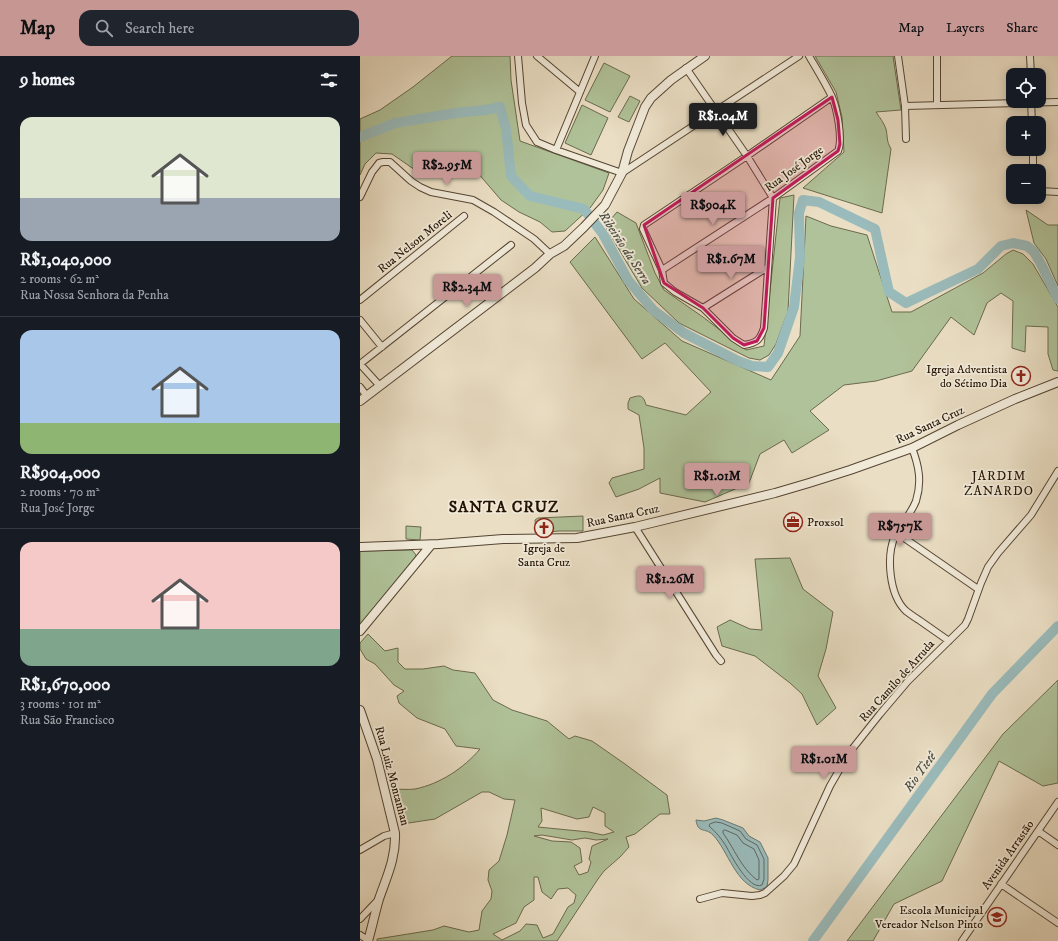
<!DOCTYPE html>
<html lang="en">
<head>
<meta charset="utf-8">
<style>
  body { margin:0; font-family:"IM FELL DW Pica",serif; background:#20242c; color:#f1f3f6; height:100vh; display:flex; flex-direction:column; font-size:15px; white-space:nowrap }
  * { box-sizing:border-box; margin:0 }
  p { font-size:13px; color:#9ea1a6 }
  .icon { flex:none; width:22px; height:22px; fill:none; stroke:currentColor; stroke-width:2; stroke-linecap:round; stroke-linejoin:round }
  .map { position:relative; flex:1; overflow:hidden }
  .panel { display:flex; flex-direction:column; background:#171b24; width:360px }
  .panel>* { flex:none }
  .buttons { position:absolute; left:646px; top:12px; display:grid; gap:8px }
  .buttons a { display:grid; place-items:center; width:40px; height:40px; border-radius:8px; background:#171b24; box-shadow:0 2px 10px #0003; font-size:20px }
  .price { position:absolute; translate:-50% -34px; padding:0 9px; border-radius:4px; background:#c59692; color:#111; font-size:13px; line-height:26px; filter:drop-shadow(0 1px 2px #0008) }
  .price::after { content:''; position:absolute; left:50%; top:24px; width:12px; height:9px; margin-left:-6px; background:inherit; clip-path:polygon(0 0,100% 0,50% 100%) }
  .price.current { background:#222; color:#fff }
  ul { padding:0; list-style:none }
  li { display:grid; align-content:center; gap:8px; height:212px; padding:0 20px }
  li+li { border-top:1px solid #363941 }
  li span { display:grid; place-items:center; height:124px; border-radius:12px; color:#555 }
  li>.icon { margin-inline-start:auto }
  span .icon { width:72px; height:72px; fill:#fffc; stroke-width:1 }
  li b { font-size:17px }
  h2 { display:flex; justify-content:space-between; align-items:center; height:48px; padding:0 20px; font-size:17px }
  header { display:flex; align-items:center; gap:24px; box-sizing:border-box; height:56px; padding:0 20px; background:#c59692; color:#111 }
  header strong { font-size:19px }
  nav { display:flex; gap:22px; margin-inline-start:auto; font-size:14px }
  .search { width:280px; height:36px; background:#20242c; display:flex; align-items:center; gap:10px; box-sizing:border-box; padding:0 14px; border-radius:12px; color:#9ea1a6; font-size:15px }
  main { display:flex; flex:1; min-height:0 }
  .map>svg:first-child { display:block }
</style>
</head>
<body>
<header>
<strong>Map</strong>
<div class="search"><svg class="icon" aria-label="search" viewBox="0 0 24 24"><circle cx="10" cy="10" r="6"/><path d="M15 15l6 6"/></svg>Search here</div>
<nav><a>Map</a><a>Layers</a><a>Share</a></nav>
</header>
<main>
<section class="panel">
<h2>9 homes<svg class="icon" aria-label="filters" viewBox="0 0 24 24"><path d="M4 7h16M4 17h16"/><circle cx="9" cy="7" r="2"/><circle cx="15" cy="17" r="2"/></svg></h2>
<ul>
<li><span style="background:linear-gradient(#dfe7d0 65%,#9aa5b1 0)"><svg class="icon" aria-label="home" viewBox="0 0 24 24"><path d="M3 11l9-7 9 7M6 9v11h12V9"/></svg></span><div><b>R$1,040,000</b><p>2 rooms · 62 m²</p><p>Rua Nossa Senhora da Penha</p></div></li>
<li><span style="background:linear-gradient(#a9c7e8 75%,#8fb573 0)"><svg class="icon" aria-label="home" viewBox="0 0 24 24"><path d="M3 11l9-7 9 7M6 9v11h12V9"/></svg></span><div><b>R$904,000</b><p>2 rooms · 70 m²</p><p>Rua José Jorge</p></div></li>
<li><span style="background:linear-gradient(#f6c9c9 70%,#7fa58c 0)"><svg class="icon" aria-label="home" viewBox="0 0 24 24"><path d="M3 11l9-7 9 7M6 9v11h12V9"/></svg></span><div><b>R$1,670,000</b><p>3 rooms · 101 m²</p><p>Rua São Francisco</p></div></li>
</ul>
</section>
<div class="map">
<svg width="698" height="885" viewBox="0 0 698 885">
  <rect width="100%" height="100%" fill="#eadec4"/>
  <filter id="stains"><feTurbulence type="fractalNoise" baseFrequency=".005" numOctaves="4"/><feColorMatrix values="0 0 0 0 .2 0 0 0 0 .09 0 0 0 0 .02 0 0 0 .5 -.17"/></filter>
  <radialGradient id="worn" r=".72"><stop offset=".6" stop-color="#630" stop-opacity="0"/><stop offset="1" stop-color="#630" stop-opacity=".3"/></radialGradient>
  <!-- green -->
  <path fill="#b0c299" stroke="#6a6a4e" fill-rule="evenodd" d="M92,0H150L151,24L160,85L249,117L243,134L230,152L205,175L192,176L180,166L159,156L141,144L111,109L90,99L73,102L58,116L32,98L16,97L5,108L0,119V63L20,54L53,31Z
    M455,0H533L541,54L516,56C520,62 524,67 526,73C528,82 526,84 531,93L522,157L443,132L484,96L482,61L476,36Z
    M244,7L270,20L250,56L225,44Z
    M270,40L280,45L269,66L258,61Z
    M222,49L248,62L231,99L205,87Z
    M434,139L428,255L416,288L409,299L400,304L389,302L319,267L282,232L245,170L257,156L276,167L295,217L304,234L343,261L386,294L404,290L420,142Z
    M666,154L688,169H698V230L686,203L674,187Z
    M446,160L471,170L507,179L532,256H551L623,217L646,198L653,194L663,198L673,208L698,251V315L693,314L688,298V271L666,270L665,296L652,292L653,245L641,237L627,247L614,279L591,261L552,315L516,325L484,329L450,355L469,374L432,397L424,384L400,398L389,427L345,446L300,437V422L279,433L256,441L249,427L252,422L284,413V392L279,359L268,353V347L270,342C280,339 283,338 286,349L326,359L351,336L305,287L282,303L210,206L235,181L274,243L322,285L411,324L440,280Z
    M223,460V475H199L176,477L175,464L178,462Z
    M46,470L61,471L60,484L46,483Z
    M52,494L56,499L55,503L0,571V495Z
    M430,502L443,533L473,556L466,593L458,620L476,652L457,669L442,638L430,627L395,600L362,590L357,571L370,564L390,573L402,574L395,503Z
    M8,578L25,595L38,592V606L45,613H63L84,610L93,614L115,617L133,644L152,654L187,665L209,683L215,680L232,685L265,708L307,739L310,758H300L275,778L266,781L269,791L260,801L244,815L238,823L197,885H17V883L73,874L84,870L109,876L119,874L122,855L131,843L132,835L128,824L129,814L139,805L147,779L155,744L144,743L129,736H122L75,763L42,768L33,733C40,733 48,734 55,733C80,728 104,712 120,693L96,690L85,673L57,662L39,647L37,640L44,635L34,629L15,608L6,603L0,593V587ZM233,751L245,757V770L254,776L243,779L229,776L178,771L182,765L181,752L217,763L229,761ZM182,779L212,784L225,782L236,784L248,783L232,790L229,803L231,806L228,816L219,819L214,810L222,806L220,792L211,786L192,785L174,780ZM174,821H178L182,836L191,843L198,833L208,832L216,839L214,847L208,851L193,878L183,882L177,869L166,868L160,875L142,884L133,878L156,867L164,851L174,844Z
    M698,624V727L683,730L639,705L582,825L534,848L513,885H487L643,678Z"/>
  <!-- water -->
  <path fill="#9abbbb" stroke="#6a7771" d="M356,762L363,764L383,772L389,780L400,786L408,802V824L407,831L400,834C375,828 369,796 353,779C345,771 338,778 336,764L344,765Z"/>
  <g fill="none" stroke-linecap="round" stroke-linejoin="round">
    <!-- shore -->
    <path stroke="#5e665e" stroke-width="1" d="M356,766L362,767L380,775L386,783L397,789L404,803V823L402,829C389,835 371,799 366,790C361,782 356,776 349,770L350,768Z
      M365,774L377,779L383,787L394,793L399,804V823L397,824C381,812 374,792 363,777V775Z"/>
    <!-- river -->
    <path stroke="#9abbbb" stroke-width="10" d="M0,81L35,67L96,57L125,54L140,51L146,73L151,120L170,140L224,153L243,178L268,224L293,254L324,277L378,305L392,310L408,311L418,297L434,251L440,201L439,157L443,144L459,146L515,173L529,236L546,247L618,213L641,190L653,187L667,190L674,196L681,208L698,243
      M453,885L632,638L698,570"/>
    <defs>
      <path id="minor" d="M158,0L162,47L166,69L177,86L196,94L262,117L439,0
        M177,0L220,36
        M538,0L545,50L546,83
        M577,0V49
        M670,0L671,19
        M326,12L387,100L413,142
        M671,45L672,67
        M545,50L698,46
        M673,93V115
        M196,94L235,0
        M679,135L698,136
        M0,141L12,116L16,111L19,107L23,106H30L51,125L60,131L71,136L113,144L134,156L174,183L190,198
        M413,142L404,272C400,284 397,287 384,289L373,282L343,252L315,236L304,227L302,214L283,173L284,169L387,100L472,41
        M302,214L413,142L478,95C483,83 477,53 472,41C466,28 456,12 449,0
        M0,244L104,160
        M343,252L408,211
        M0,264L22,291
        M0,308L151,189
        M0,308L20,330
        M0,331L7,340
        M552,392C559,410 562,426 556,445C551,458 541,468 535,480C526,500 529,539 546,555C550,558 554,561 559,564C569,571 579,578 589,585
        M275,471L356,599L361,605
        M537,477L618,533
        M678,775L698,789
        M0,794L24,780L35,777
        M641,828L698,867
        M340,843L362,837L392,840L400,839L405,837L424,820L434,808L470,730L489,697L520,658L548,625L605,569L608,563L621,527L628,511L638,497L671,459L698,415
        M0,863L19,843
        M0,879L8,884
        M602,885L698,746"/>
      <path id="tertiary" d="M0,345L175,212L190,198L204,190L224,171L245,149L262,117L268,95L285,51L291,42L311,24L345,0
        M0,491L79,488L143,483L217,482L275,471L415,437L449,427L490,414L552,392L598,369L655,343L698,326
        M0,575L71,489
        M0,654L17,703L35,777C36,802 27,820 19,843C15,857 12,871 8,885"/>
    </defs>
    <!-- minor casing -->
    <use href="#minor" stroke="#554532" stroke-width="8"/>
    <!-- tertiary casing -->
    <use href="#tertiary" stroke="#554532" stroke-width="10"/>
    <!-- minor -->
    <use href="#minor" stroke="#f1ead9" stroke-width="6"/>
    <!-- tertiary -->
    <use href="#tertiary" stroke="#f1ead9" stroke-width="8"/>
  </g>
  <!-- marked area -->
  <path fill="#c2185b" fill-opacity="0.2" stroke="#c2185b" stroke-width="3" stroke-linejoin="round" d="M472,41L478,64L480,88L478,95L413,142L404,272L397,285L384,289L373,282L343,252L304,227L284,169Z"/>
  <!-- icons -->
  <defs>
    <symbol id="church-ring" viewBox="-11 -11 22 22"><circle r="9.5" fill="#f1ead9" stroke="#8f2418" stroke-width="1.5"/><path d="M-1.2-6h2.4v3.5h3.3v2.4h-3.3V6h-2.4V-.1h-3.3v-2.4h3.3Z" fill="#8f2418"/></symbol>
    <symbol id="office-ring" viewBox="-11 -11 22 22"><circle r="9.5" fill="#f1ead9" stroke="#8f2418" stroke-width="1.5"/><path d="M-6-3h4V-5.5h4V-3h4V5H-6ZM-1-4.5V-3h2v-1.5ZM-6 0V1H6V0Z" fill="#8f2418"/></symbol>
    <symbol id="school-ring" viewBox="-11 -11 22 22"><circle r="9.5" fill="#f1ead9" stroke="#8f2418" stroke-width="1.5"/><path d="M0-5L7-2L0 1L-7-2ZM-4 1L0 2.5L4 1V4Q0 6-4 4Z" fill="#8f2418"/></symbol>
  </defs>
  <g fill-rule="evenodd">
    <use href="#church-ring" x="650" y="309" width="22" height="22"/>
    <use href="#office-ring" x="422" y="455" width="22" height="22"/>
    <use href="#church-ring" x="173" y="461" width="22" height="22"/>
    <use href="#school-ring" x="626" y="850" width="22" height="22"/>
  </g>
  <g text-anchor="middle" dominant-baseline="central" stroke-width="3.5" stroke-linejoin="round" paint-order="stroke">
    <!-- street labels -->
    <g font-size="12" fill="#231202" stroke="#f1ead9">
      <text transform="translate(434 113) rotate(-36)">Rua José Jorge</text>
      <text transform="translate(55 186) rotate(-39)">Rua Nelson Moreli</text>
      <text transform="translate(570 369) rotate(-25)">Rua Santa Cruz</text>
      <text transform="translate(263 460) rotate(-12)">Rua Santa Cruz</text>
      <text transform="translate(537 625) rotate(-48)">Rua Camilo de Arruda</text>
      <text transform="translate(32 720) rotate(75)">Rua Luiz Montanhan</text>
      <text transform="translate(648 799) rotate(-55)">Avenida Arrastão</text>
    </g>
    <!-- poi labels -->
    <g font-size="12" fill="#231202" stroke="#f1ead9" text-anchor="end">
      <text x="647" y="313">Igreja Adventista<tspan x="647" dy="14">do Sétimo Dia</tspan></text>
      <text x="447" y="466" text-anchor="start">Proxsol</text>
      <text x="184" y="492" text-anchor="middle">Igreja de<tspan x="184" dy="14">Santa Cruz</tspan></text>
      <text x="623" y="854">Escola Municipal<tspan x="623" dy="14">Vereador Nelson Pinto</tspan></text>
    </g>
    <!-- water labels -->
    <g font-size="13" font-style="italic" fill="#4d4d43" stroke="#f1ead9">
      <text transform="translate(265 192) rotate(57)">Ribeirão da Serra</text>
      <text transform="translate(560 716) rotate(-54)">Rio Tietê</text>
    </g>
    <!-- neighbourhood labels -->
    <g font-size="13" letter-spacing="1" fill="#231202" stroke="#f1ead9">
      <text x="639" y="420">JARDIM<tspan x="639" dy="15">ZANARDO</tspan></text>
    </g>
    <!-- district labels -->
    <g font-size="16" font-weight="bold" letter-spacing="1" fill="#231202" stroke="#f1ead9">
      <text x="144" y="451">SANTA CRUZ</text>
    </g>
  </g>
  <rect width="100%" height="100%" filter="url(#stains)"/>
  <rect width="100%" height="100%" fill="url(#worn)"/>
</svg>
<div class="buttons">
<a><svg class="icon" aria-label="locate" viewBox="0 0 24 24"><circle cx="12" cy="12" r="6"/><path d="M12 2v4M12 18v4M2 12h4M18 12h4"/></svg></a>
<a>+</a>
<a>−</a>
</div>
<b class="price current" style="left:363px;top:81px">R$1.04M</b>
<b class="price" style="left:87px;top:130px">R$2.95M</b>
<b class="price" style="left:353px;top:170px">R$904K</b>
<b class="price" style="left:371px;top:224px">R$1.67M</b>
<b class="price" style="left:107px;top:252px">R$2.34M</b>
<b class="price" style="left:357px;top:441px">R$1.01M</b>
<b class="price" style="left:540px;top:491px">R$757K</b>
<b class="price" style="left:310px;top:544px">R$1.26M</b>
<b class="price" style="left:464px;top:724px">R$1.01M</b>
</div>
</main>
</body>
</html>
